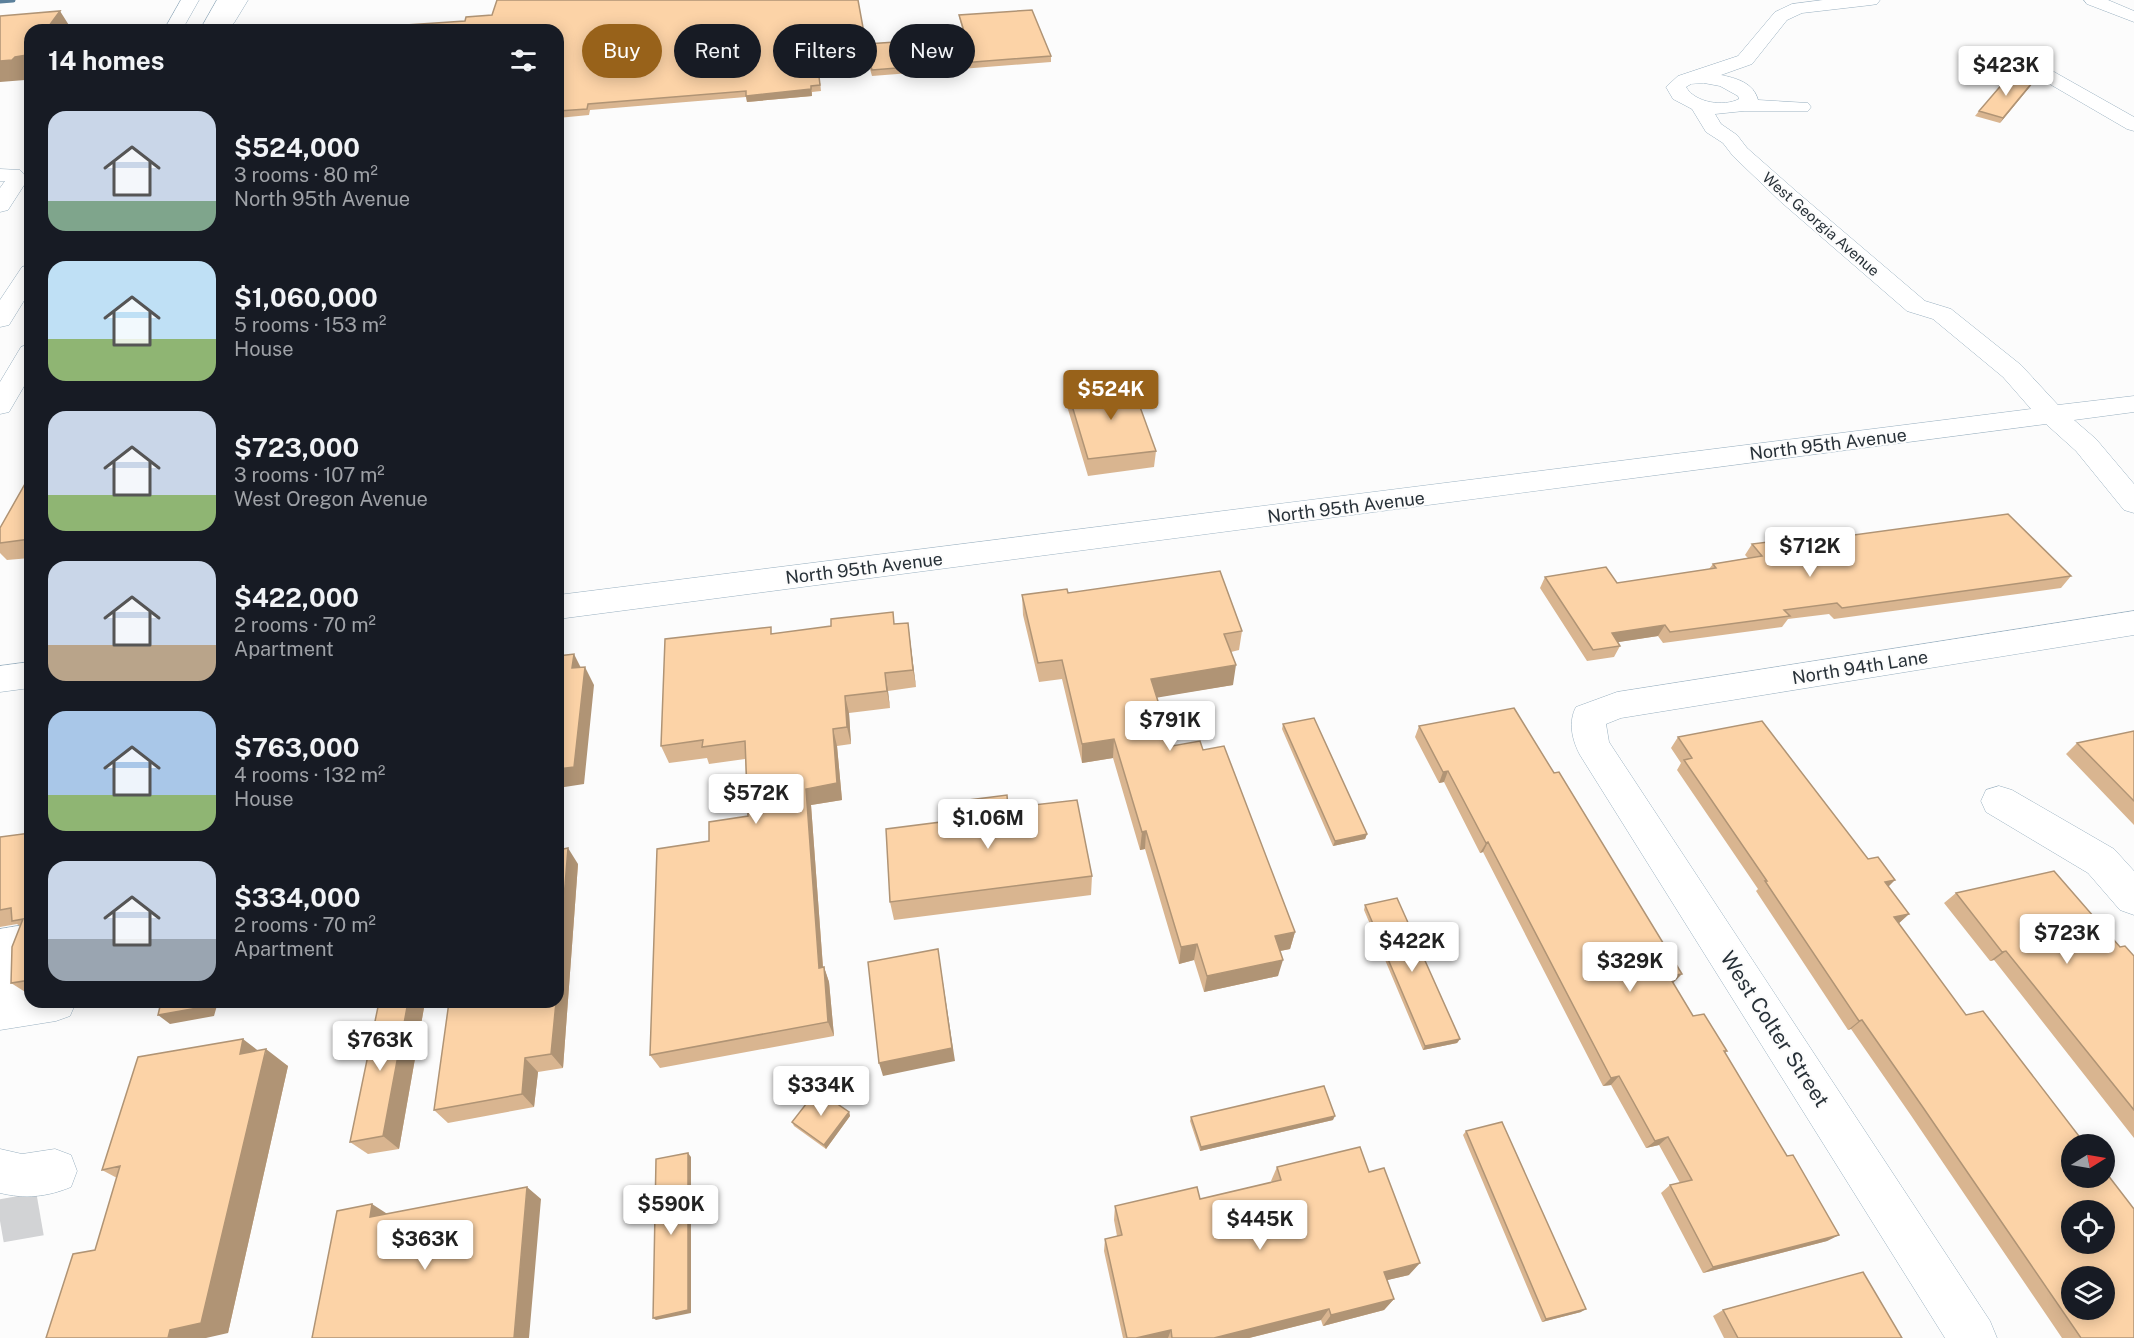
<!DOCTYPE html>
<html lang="en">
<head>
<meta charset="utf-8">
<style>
  body { margin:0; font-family:"Public Sans",sans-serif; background:#242831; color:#f1f3f6; height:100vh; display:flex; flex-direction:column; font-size:22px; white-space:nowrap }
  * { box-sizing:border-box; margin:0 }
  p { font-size:20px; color:#9ea1a6 }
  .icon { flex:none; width:33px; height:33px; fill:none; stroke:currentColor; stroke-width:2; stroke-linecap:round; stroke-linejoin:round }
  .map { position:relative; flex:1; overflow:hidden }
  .side { position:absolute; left:24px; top:24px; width:540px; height:984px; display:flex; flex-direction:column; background:#171b24; border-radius:18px; box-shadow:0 3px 15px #0003 }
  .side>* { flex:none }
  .top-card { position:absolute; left:582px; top:24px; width:570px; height:54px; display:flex; gap:12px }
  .needle { width:39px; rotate:79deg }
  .fabs { position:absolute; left:2061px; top:1134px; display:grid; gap:12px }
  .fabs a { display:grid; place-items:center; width:54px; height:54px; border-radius:50%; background:#171b24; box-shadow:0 3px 15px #0003; font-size:30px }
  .price { position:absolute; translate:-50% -51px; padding:0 14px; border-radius:6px; background:#fff; color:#222; font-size:20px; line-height:39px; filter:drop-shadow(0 2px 3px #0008) }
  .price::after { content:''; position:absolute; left:50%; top:36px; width:18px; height:14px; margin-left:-9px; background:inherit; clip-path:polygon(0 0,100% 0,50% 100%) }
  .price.current { background:#98621a; color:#fff }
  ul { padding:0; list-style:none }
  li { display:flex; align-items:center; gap:18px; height:150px; padding:0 24px }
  li span { display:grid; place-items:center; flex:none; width:168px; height:120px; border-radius:18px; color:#555 }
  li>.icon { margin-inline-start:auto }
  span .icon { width:72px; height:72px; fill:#fffc; stroke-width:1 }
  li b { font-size:26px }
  h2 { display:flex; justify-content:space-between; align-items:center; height:72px; padding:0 24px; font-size:26px }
  .tag { padding:0 21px; border-radius:27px; background:#171b24; box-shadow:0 3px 15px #0003; font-size:21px; line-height:54px }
  .tag.current { background:#98621a; color:#fff }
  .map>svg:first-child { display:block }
</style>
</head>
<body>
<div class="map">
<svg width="2134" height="1338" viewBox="0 0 2134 1338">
  <rect width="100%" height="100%" fill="#fcfcfc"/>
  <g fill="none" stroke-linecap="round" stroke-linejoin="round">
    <!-- stream -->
    <path stroke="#5b809b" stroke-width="5" d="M0,1L13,0"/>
    <!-- minor-tunnel -->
    <path stroke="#d2d3d5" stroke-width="43" stroke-dasharray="43 21" stroke-linecap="butt" d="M0,1221L40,1214"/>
    <defs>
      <path id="minor" d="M1823,0H1880L1877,4L1871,5L1802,13L1787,20L1752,64L1721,75C1736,78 1754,83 1758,100L1808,103L1811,107L1808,111H1744L1715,114L1721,124L1737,135L1747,148L1797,192L1925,301L1951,309L2021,365L2058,405L2134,396V412L2074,420L2096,439L2134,484V513L2124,510L2076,451L2046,424L558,619V595L2031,409L2003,377L1933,319L1907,311L1781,202L1733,156L1723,143L1706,132L1692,109L1673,99L1666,87L1678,76L1738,56L1775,12L1792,4ZM1704,83L1720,86L1738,96L1739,99C1724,107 1695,103 1686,87L1691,84Z
        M2084,0H2108L2134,11V22L2087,4Z
        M2024,55L2134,117V131L2127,129L2017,65L2015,61L2017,57Z
        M0,169L20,170L28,179L8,210L0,212V188L5,181H0Z
        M2134,611V635L1621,718L1606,724L1609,742L1990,1321L1997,1338H1945L1580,755C1572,740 1568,722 1576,707L1617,692Z
        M30,662V688L0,692V666Z
        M1999,786L2012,790L2114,849L2134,871V915L2120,910L2088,873L1986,812L1981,801L1986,790Z
        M30,924V1002H76L70,1016L56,1021L0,1030V929Z
        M0,1149L22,1154L55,1149L71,1155L77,1171L71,1187C47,1197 25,1199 0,1193Z"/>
      <path id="major" d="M181,0H199L182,30H164Z
        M217,0H235L218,30H200Z
        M30,265V291L9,325L0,327V300L22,267Z
        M30,344V376L9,412L0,414V382L21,347Z"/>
      <path id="highway" d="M230,0H248L234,23L227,30H207L221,16Z"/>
    </defs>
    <!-- minor casing -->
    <use href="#minor" stroke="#99b0c0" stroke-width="1"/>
    <!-- major casing -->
    <use href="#major" stroke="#99b0c0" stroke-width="1"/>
    <!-- highway casing -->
    <use href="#highway" stroke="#99b0c0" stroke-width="1"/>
    <!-- minor -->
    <use href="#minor" fill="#fff" fill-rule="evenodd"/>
    <!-- major -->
    <use href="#major" fill="#fff" fill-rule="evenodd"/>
    <!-- highway -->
    <use href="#highway" fill="#fff" fill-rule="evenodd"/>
  </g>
  <!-- wall -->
  <path fill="#d9b590" d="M959,15L1051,56V62L872,76L870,69L819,74L821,91L812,92V96L747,102L746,97L590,110L589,115L558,118V30L866,44L925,40L935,37V33L963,31L960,21Z
    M2033,83L2000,123L1975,116L1979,111Z
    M1067,389L1156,451L1154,467L1088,476L1067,406Z
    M30,475V558L7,560L0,553V528Z
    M1795,543L2071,576L2061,588L1834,619L1829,614L1788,619L1782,627L1663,643L1658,636L1618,642L1620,646L1614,657L1587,661L1540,588L1545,577L1617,583L1709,569L1713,564L1748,558L1745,555L1752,544Z
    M1068,593L1242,631L1239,650L1231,652L1233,685L1156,697L1172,746L1203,750L1295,932L1290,949L1280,951L1278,976L1204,992L1194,960L1179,964L1145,849L1140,850L1113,758L1082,763L1062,679L1039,682L1023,615L1022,595Z
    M908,623L916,687L888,691L890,708L849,713L851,744L837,746L842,800L811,805L823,967H824L829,982L834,1036L660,1068L650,1055L709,841L748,816L745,759L709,764L707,758L669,763L661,746L895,624Z
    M1283,724L1367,834L1365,839L1333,846L1282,729Z
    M1419,726L1673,983L1693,1016L1727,1051L1725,1053L1787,1156L1839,1235L1827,1241L1703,1273L1661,1193L1670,1185L1680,1183L1659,1145L1646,1148L1611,1085L1603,1086L1483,852L1480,853L1444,782L1439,783L1415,737Z
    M2134,731V825L2066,754L2077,743Z
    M1678,737L1888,887L1909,914L1898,924L2134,1338H2062L1910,1114L1851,1029L1848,1030L1756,891L1758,889L1677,770L1681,763L1671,748Z
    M969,800L1008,808L1092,876L1091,895L894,920L890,902L971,818Z
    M30,833V995L11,983L20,926L17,924L0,927V837Z
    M578,864L563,1068L538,1072L534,1107L448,1123L434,1110Z
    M1956,893L2120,947L2134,956V1138L1994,960L1990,961L1944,903Z
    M1365,905L1460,1039L1457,1043L1423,1050L1364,910Z
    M378,1002H425L399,1149L368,1154L350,1142L379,1003Z
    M258,1050L288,1066L228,1333L117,1178L102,1170Z
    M849,1112L850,1116L826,1149L794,1126L792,1122Z
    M1191,1117L1333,1120L1200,1151L1190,1121Z
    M1466,1131L1581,1312L1542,1322L1463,1135Z
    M1277,1167L1409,1275L1387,1280L1394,1299L1384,1310L1323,1326L1321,1320L1249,1338H1123L1104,1251L1105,1239L1117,1236L1114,1220L1115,1206L1200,1199L1272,1182L1271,1181Z
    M1723,1310L1902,1338H1724L1713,1316Z"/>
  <!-- shaded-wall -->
  <path fill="#b09475" d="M60,11L72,30H46Z
    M30,52V76H28L25,80L0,82V61Z
    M870,63V69L819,74L821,91L818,68Z
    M2036,78L2033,83L2000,123L2003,118Z
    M811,86L812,96L747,102L746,96Z
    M908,623L910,640L916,687L913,670Z
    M1665,625L1658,636L1606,644L1612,633Z
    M574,654L583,672L572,668Z
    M1236,665L1233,685L1149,699L1151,679Z
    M585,667L594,685L584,784L558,788V769Z
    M885,673L888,691L890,708L887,691Z
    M845,696L849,713L851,744L847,727Z
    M833,729L837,746L842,800L811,805L824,982L819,968L806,789Z
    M1114,739L1113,758L1082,763V744Z
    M1448,771L1444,782L1439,783L1443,772Z
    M1146,831L1145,849L1140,850L1142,832Z
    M1367,834L1365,839L1333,846L1335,841Z
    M1488,842L1483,852L1480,853L1486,843Z
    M568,848L578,864L563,1068L551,1054L556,1002H558V973Z
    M1895,880L1885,890V882Z
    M1909,914L1898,924L1894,917Z
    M1295,932L1290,949L1270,953L1275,936Z
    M1197,944L1194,960L1179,964L1181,947Z
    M2006,951L1994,960L1990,961L2002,952Z
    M1283,960L1278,976L1204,992L1207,976Z
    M940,963L955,1061L883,1076L879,1063Z
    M824,967L829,982L834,1036L828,1022Z
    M1682,974L1673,983L1669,976Z
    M204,1002H218L214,1016L170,1024L158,1015Z
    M408,1002H425L399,1149L383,1136Z
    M1862,1020L1851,1029L1848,1030L1859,1021Z
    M243,1039L265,1056L266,1049L288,1066L228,1333L206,1338H168Z
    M1460,1039L1457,1043L1423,1050L1425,1046Z
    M525,1058L538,1072L534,1107L522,1094Z
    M1619,1076L1611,1085L1603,1086L1611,1078Z
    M849,1112L850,1116L826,1149L824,1145Z
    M1335,1116L1333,1120L1200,1151L1201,1147Z
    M1668,1137L1659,1145L1646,1148L1655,1141Z
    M688,1153L691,1157V1313L656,1320L653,1318Z
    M527,1187L541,1199L529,1338H514Z
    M372,1204L389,1215L370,1217Z
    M1839,1235L1827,1241L1703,1273L1713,1267Z
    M1420,1263L1409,1275L1375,1283L1384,1272Z
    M1394,1299L1384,1310L1323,1326L1331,1315Z
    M1329,1309L1321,1320L1249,1338H1214Z
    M1586,1309L1581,1312L1542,1322L1546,1319Z
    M1171,1330L1168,1338H1136Z"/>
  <!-- building -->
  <path fill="#fcd3a7" stroke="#b09475" stroke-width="1.5" fill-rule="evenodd" d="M497,0H858L866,44L925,40V38L936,37L935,33L964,31L959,15L1032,10L1051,56L872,70L870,63L818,68L820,85L811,86V89L746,96V91L588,104L587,109L558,111V30H404L406,25L465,21L466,17L492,15Z
    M60,11L46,30H30V52L27,55L15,57L12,60L0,61V16Z
    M2036,78L2003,118L1979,111L2004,82Z
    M1131,382L1156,451L1088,459L1067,389Z
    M30,475V539L0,543V528Z
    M2008,514L2071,576L1842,608L1837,603L1784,610L1790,616L1670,632L1665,625L1612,633L1620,646L1593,650L1545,577L1606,567L1617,583L1716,568L1713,564L1762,556L1752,544L1792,539L1795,543Z
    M1220,571L1242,631L1224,634L1236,665L1151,679L1172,746L1200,741L1203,750L1224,746L1295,932L1275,936L1283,960L1207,976L1197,944L1181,947L1146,831L1142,832L1114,739L1082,744L1062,660L1038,663L1022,595L1067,589L1068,593Z
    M893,612L894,624L908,623L913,670L885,673L887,691L845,696L847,727L833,729L837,783L806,789L819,968L824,967L828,1022L650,1055L657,849L709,841V822L748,816L745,741L702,747L703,740L661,746L665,639L771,627V634L831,626V619Z
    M574,654L572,668L585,667L574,767L558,769V656Z
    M1514,708L1554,773L1559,772L1682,974L1669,976L1693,1016L1704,1014L1727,1051H1724L1787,1156L1793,1155L1839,1235L1713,1267L1670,1185L1692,1180L1668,1137L1655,1141L1619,1076L1611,1078L1488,842L1486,843L1448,771L1443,772L1419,726Z
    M1314,718L1367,834L1335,841L1283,724Z
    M1762,721L1868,859L1878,857L1895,880L1885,882L1909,914L1894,917L1966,1015L1983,1011L2085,1144H2072V1178H2104V1170L2134,1209V1338H2081L1922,1106L1862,1020L1859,1021L1765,881H1767L1684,760L1692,758L1678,737ZM2072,1210H2104V1244H2072ZM2072,1276H2104V1310H2072Z
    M2134,731V801L2077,743Z
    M1007,795L1008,808L1077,800L1092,876L890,902L886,829L972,818L969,800Z
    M30,833V980L11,983L12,947L23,919L12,921L11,908L0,910V837Z
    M568,848L558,973V850Z
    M2054,871L2120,947L2125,946L2134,956V1110L2006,951L2002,952L1956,893Z
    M1397,898L1460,1039L1425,1046L1365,905Z
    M938,949L952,1048L879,1063L868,962Z
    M161,1002H204L203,1007L158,1015Z
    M379,1002H408L383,1136L350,1142Z
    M449,1002H556L551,1054L525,1058L522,1094L434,1110Z
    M243,1039L240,1054L266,1049L201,1323L170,1330L168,1338H46L73,1254L95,1250L120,1166L102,1170L138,1057Z
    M1324,1086L1335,1116L1201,1147L1191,1117Z
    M817,1090L849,1112L824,1145L792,1122Z
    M1502,1122L1586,1309L1546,1319L1466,1131Z
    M1360,1147L1369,1172L1384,1168L1420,1263L1384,1272L1394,1299L1331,1315L1329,1309L1214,1338H1172L1171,1330L1136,1338H1127L1105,1239L1122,1235L1115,1206L1197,1187L1200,1199L1281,1180L1277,1167Z
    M688,1153V1310L653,1318L656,1159Z
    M527,1187L514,1338H312L337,1211L372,1204L370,1217Z
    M1863,1272L1902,1338H1738L1723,1310Z"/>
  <g text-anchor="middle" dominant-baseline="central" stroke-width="4.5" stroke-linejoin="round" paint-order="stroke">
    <!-- far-street labels -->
    <g font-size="15" fill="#283138" stroke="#fcfcfc">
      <text transform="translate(1821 224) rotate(41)">West Georgia Avenue</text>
    </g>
    <!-- street labels -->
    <g font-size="18" fill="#283138" stroke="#fcfcfc">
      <text transform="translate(1828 444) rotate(-7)">North 95th Avenue</text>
      <text transform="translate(1346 507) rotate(-7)">North 95th Avenue</text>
      <text transform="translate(864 568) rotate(-7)">North 95th Avenue</text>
      <text transform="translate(1860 667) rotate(-9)">North 94th Lane</text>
    </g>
    <!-- near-street labels -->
    <g font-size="21" fill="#283138" stroke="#fcfcfc">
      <text transform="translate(1775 1029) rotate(57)">West Colter Street</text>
    </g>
  </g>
</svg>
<div class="fabs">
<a><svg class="needle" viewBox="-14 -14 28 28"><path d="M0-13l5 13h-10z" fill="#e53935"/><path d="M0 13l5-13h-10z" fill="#9ea1a6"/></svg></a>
<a><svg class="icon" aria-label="locate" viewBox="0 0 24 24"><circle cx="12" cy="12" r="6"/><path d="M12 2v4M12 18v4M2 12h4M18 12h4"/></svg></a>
<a><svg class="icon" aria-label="layers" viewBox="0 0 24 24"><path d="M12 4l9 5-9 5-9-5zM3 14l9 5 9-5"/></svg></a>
</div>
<b class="price" style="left:2006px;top:97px">$423K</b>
<b class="price current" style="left:1111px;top:421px">$524K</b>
<b class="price" style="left:1810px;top:578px">$712K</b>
<b class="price" style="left:1170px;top:752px">$791K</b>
<b class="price" style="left:756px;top:825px">$572K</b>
<b class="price" style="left:988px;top:850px">$1.06M</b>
<b class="price" style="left:2067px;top:965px">$723K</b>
<b class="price" style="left:1412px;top:973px">$422K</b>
<b class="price" style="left:1630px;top:993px">$329K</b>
<b class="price" style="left:380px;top:1072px">$763K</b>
<b class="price" style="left:821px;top:1117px">$334K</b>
<b class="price" style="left:671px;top:1236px">$590K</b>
<b class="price" style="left:1260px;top:1251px">$445K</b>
<b class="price" style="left:425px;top:1271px">$363K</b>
<div class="top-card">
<a class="tag current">Buy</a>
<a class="tag">Rent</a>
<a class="tag">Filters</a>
<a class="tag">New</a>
</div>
<section class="side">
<h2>14 homes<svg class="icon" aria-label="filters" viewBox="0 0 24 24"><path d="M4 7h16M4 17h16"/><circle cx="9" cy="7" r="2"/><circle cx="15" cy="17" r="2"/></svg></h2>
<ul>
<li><span style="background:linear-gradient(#c9d6e8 75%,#7fa58c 0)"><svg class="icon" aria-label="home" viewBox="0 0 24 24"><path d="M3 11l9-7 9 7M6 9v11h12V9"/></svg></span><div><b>$524,000</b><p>3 rooms · 80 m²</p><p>North 95th Avenue</p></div></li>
<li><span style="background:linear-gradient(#bfe0f5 65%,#8fb573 0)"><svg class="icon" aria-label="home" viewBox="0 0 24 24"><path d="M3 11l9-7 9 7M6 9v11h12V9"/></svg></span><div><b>$1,060,000</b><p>5 rooms · 153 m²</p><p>House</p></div></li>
<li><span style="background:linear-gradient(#c9d6e8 70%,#8fb573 0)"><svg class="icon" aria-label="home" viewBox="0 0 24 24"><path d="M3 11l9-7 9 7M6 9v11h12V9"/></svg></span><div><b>$723,000</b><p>3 rooms · 107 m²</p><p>West Oregon Avenue</p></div></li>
<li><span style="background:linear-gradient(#c9d6e8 70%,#b9a48a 0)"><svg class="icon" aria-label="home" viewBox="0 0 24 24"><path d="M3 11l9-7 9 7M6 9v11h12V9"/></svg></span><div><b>$422,000</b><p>2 rooms · 70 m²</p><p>Apartment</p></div></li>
<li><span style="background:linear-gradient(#a9c7e8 70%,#8fb573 0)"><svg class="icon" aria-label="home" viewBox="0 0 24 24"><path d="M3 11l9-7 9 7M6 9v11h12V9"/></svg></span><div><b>$763,000</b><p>4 rooms · 132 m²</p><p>House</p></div></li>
<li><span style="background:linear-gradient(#c9d6e8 65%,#9aa5b1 0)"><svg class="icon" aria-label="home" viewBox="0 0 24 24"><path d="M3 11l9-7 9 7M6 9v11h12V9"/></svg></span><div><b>$334,000</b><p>2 rooms · 70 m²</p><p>Apartment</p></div></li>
</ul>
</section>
</div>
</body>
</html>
